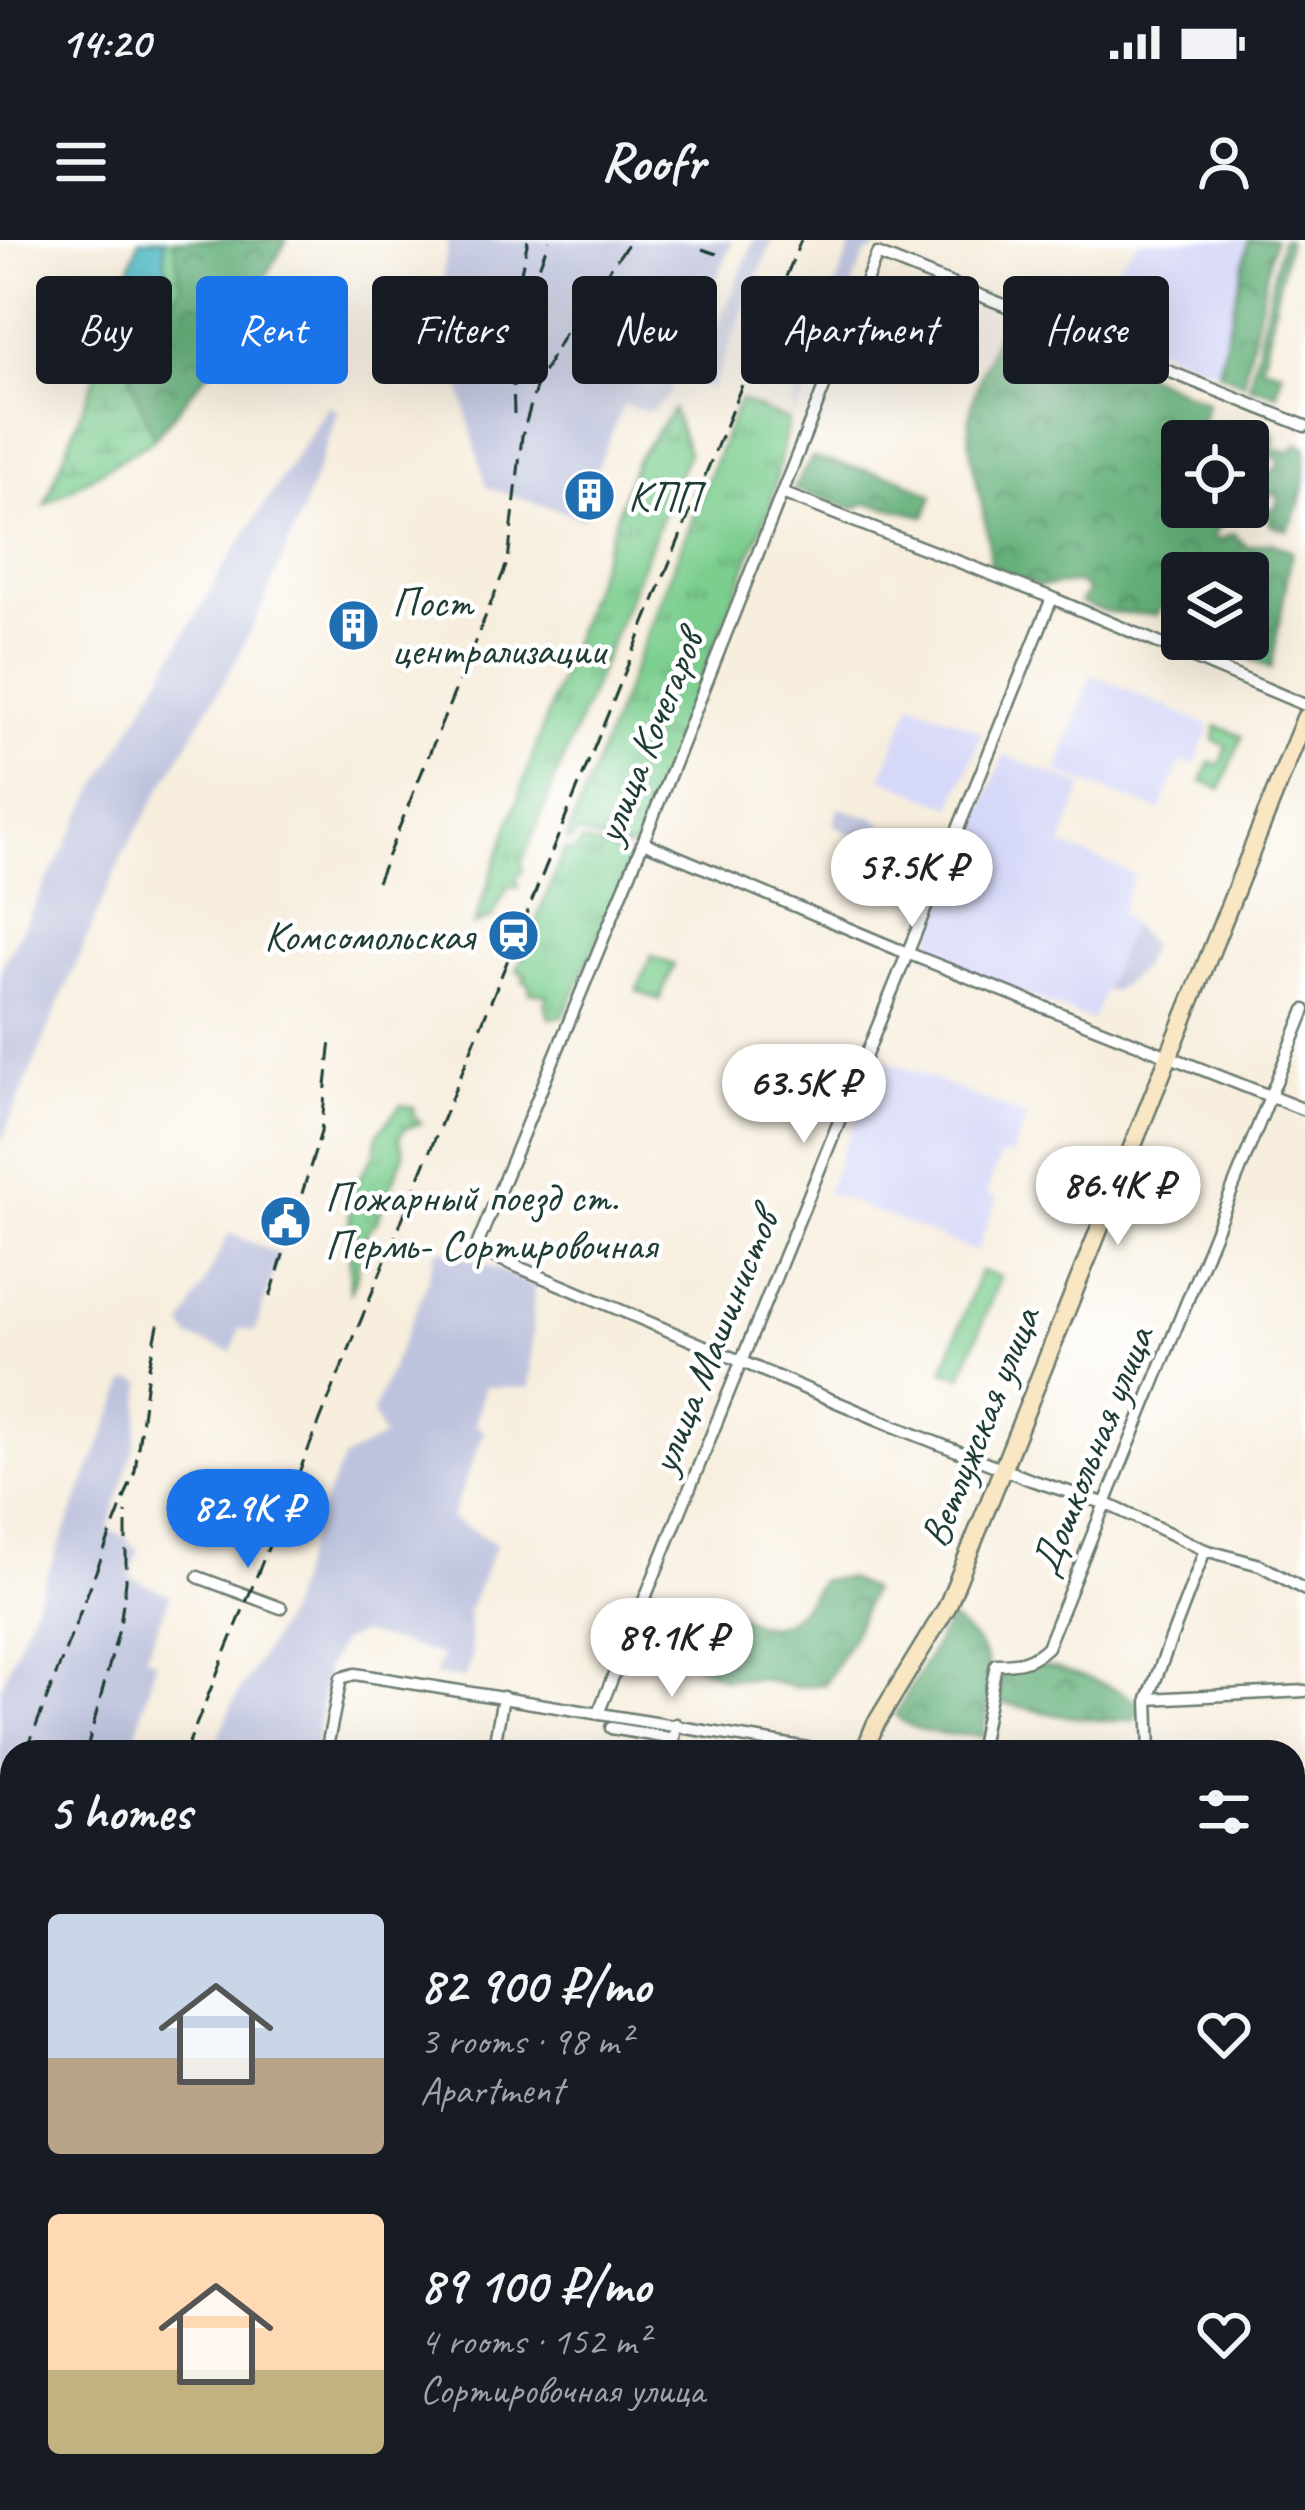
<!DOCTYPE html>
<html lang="en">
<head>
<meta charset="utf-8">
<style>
  body { margin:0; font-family:Caveat,sans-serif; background:#20242c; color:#f1f3f6; height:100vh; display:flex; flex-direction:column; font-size:45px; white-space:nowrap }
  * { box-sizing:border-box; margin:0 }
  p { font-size:39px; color:#9ea1a6 }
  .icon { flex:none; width:66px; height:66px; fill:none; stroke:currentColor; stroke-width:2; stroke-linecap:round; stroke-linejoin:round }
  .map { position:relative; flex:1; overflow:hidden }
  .details { position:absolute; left:0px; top:1500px; width:1305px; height:771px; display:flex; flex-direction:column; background:#171b24; border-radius:36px 36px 0 0; box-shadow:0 12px 48px #0002 }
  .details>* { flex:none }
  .banner { position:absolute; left:36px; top:36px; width:1233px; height:108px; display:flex; gap:24px }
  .tools { position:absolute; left:1161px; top:180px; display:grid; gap:24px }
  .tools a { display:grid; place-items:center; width:108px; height:108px; border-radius:12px; background:#171b24; box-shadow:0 12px 48px #0002; font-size:60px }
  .price { position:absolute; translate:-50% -102px; padding:0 27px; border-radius:42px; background:#fff; color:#222; font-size:39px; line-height:78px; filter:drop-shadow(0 3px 6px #0008) }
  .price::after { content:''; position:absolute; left:50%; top:72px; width:36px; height:27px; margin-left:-18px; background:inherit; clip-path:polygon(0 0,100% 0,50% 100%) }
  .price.selected { background:#1a73e8; color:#fff }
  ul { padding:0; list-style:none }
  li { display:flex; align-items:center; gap:36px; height:300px; padding:0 48px }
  li span { display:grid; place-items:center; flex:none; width:336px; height:240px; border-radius:12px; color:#555 }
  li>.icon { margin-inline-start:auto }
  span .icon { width:144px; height:144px; fill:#fffc; stroke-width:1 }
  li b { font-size:51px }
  h2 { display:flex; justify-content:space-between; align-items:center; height:144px; padding:0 48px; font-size:51px }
  .tag { padding:0 42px; border-radius:12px; background:#171b24; box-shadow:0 12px 48px #0002; font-size:42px; line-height:108px }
  .tag.selected { background:#1a73e8; color:#fff }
  .status { display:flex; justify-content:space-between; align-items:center; height:84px; padding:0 60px; background:#171b24; direction:ltr }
  .status svg { height:33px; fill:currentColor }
  header { display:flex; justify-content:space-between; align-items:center; height:156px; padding:0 48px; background:#171b24; font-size:54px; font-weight:600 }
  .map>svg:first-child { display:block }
</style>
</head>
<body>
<div class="status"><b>14:20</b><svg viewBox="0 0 49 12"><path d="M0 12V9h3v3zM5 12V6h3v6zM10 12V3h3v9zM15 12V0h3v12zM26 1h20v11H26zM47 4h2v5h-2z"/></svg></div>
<header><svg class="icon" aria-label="menu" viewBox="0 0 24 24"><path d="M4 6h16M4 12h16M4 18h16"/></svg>Roofr<svg class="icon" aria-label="person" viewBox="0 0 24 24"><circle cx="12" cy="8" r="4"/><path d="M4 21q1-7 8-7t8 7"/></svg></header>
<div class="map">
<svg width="1305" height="2270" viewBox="0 0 1305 2270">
  <defs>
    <pattern id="grass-tufts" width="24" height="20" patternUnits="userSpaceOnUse" patternTransform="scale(3)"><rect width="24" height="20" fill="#7cce8f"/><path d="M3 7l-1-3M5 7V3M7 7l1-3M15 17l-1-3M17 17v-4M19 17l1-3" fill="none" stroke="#65a876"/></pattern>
    <pattern id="forest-crowns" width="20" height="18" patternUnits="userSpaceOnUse" patternTransform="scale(3)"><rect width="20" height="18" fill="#65b17a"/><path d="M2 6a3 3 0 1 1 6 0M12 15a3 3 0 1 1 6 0" fill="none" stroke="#539165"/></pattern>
    <pattern id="wetland-marsh" width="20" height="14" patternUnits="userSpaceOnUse" patternTransform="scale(3)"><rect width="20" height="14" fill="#7cce8f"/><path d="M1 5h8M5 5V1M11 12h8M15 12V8" fill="none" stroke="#65a876"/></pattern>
  </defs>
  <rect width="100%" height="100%" fill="#fff"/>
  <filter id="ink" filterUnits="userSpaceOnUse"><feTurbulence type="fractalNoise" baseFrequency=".00833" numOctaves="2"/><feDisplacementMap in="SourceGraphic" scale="24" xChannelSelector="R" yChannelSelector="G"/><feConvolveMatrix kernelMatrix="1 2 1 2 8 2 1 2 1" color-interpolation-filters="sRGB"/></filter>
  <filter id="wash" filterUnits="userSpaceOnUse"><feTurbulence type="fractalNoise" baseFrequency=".004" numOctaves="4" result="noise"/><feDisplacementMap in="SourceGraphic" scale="48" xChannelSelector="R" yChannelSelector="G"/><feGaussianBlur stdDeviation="2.7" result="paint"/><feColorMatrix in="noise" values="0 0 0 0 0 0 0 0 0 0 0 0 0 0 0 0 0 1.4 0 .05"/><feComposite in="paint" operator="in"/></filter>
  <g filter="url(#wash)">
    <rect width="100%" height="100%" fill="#f7eedd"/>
    <!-- built -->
    <path fill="#d6d8f8" d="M1139,0H1249L1218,132L1094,83L1114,30Z
      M1091,434L1211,486L1195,525L1181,522L1160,571L1057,532Z
      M912,462L983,492L952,567L881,538Z
      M1004,515L1084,546L1062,605L1134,634L1120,673L1131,686L1092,781L924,715Z
      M880,818L1027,877L1011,918L1001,915L986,954L997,959L976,1012L826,952Z"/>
    <!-- industrial -->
    <path fill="#bec3dd" d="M448,0H733L668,156L650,171L623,165L589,249L596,253L584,279L486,247L439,65Z
      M754,0H773L711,150L695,143Z
      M853,0H894L865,15L813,141L792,177L798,145Z
      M329,165L338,172L303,270L261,369L238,417L121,618L0,904V730L87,565L222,330Z
      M838,568L876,578L885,588L889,598L877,631L868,628L865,603L834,585Z
      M1131,686L1151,704L1140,730L1113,752L1104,749Z
      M229,993L279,1014L255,1092L240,1088L232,1112L190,1098L183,1086Z
      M437,1009L454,1011L534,1045L530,1148L484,1147L475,1186L485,1190L451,1278L496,1304L468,1371L472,1419L464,1439L434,1435L442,1416L362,1393L341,1401L326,1431L315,1512H211L234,1461L286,1374L314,1283L344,1218L383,1197L372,1173L424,1051Z
      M135,1140L143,1144L136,1201L108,1290L129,1298L127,1302L139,1309L130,1337L171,1355L145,1416L156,1421L131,1512H12V1717L0,1720V1448L127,1141Z
      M12,1861V2033L0,2067V1867Z
      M0,2175L5,2178L12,2199V2250L2,2270Z
      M182,2259H342L340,2270H181Z"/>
    <!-- grass -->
    <path fill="url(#grass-tufts)" stroke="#4e8662" stroke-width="3" d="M739,160L788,181L772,260L638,604L627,609L579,593L569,602L567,598Z
      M673,170L688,212L521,625L523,630L516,639L519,647H508L491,678L474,685L636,220Z
      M582,601L626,615L630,624L564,776L549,778L545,762L548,755L530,752V744L523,741L524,734L517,731L564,610L574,612Z
      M401,865L414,868L413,876L421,883L405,889L399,897L404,914L376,983L367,991C367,1003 361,1006 359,1017C356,1031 359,1038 350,1051V953L375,913L378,893Z"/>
    <!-- forest -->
    <path fill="url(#forest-crowns)" stroke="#427757" stroke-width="3" d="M174,0H287L213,126L154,199L130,137L181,46Z
      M1249,0H1274L1243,143L1218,132Z
      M1281,0H1288L1262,126L1282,131L1277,154L1249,146Z
      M1005,71L1207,162L1198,201H1182V238L1175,240L1168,254L1182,249V267H1190L1200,278L1216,270L1223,271L1222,284L1213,295L1218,301L1233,293L1247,307L1271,302L1292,311L1271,429L1223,405L1248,399V394L1263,386L1248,376V333H1182V358L1163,363L1156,375L1107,372L1080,363L1088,350L1077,343L1039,346L990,326C991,276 962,216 971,169C978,136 994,103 1005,71Z
      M1263,185L1274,194V209L1289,212L1298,204L1305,206C1305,241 1305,262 1287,290L1270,284L1268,270L1276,267L1279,255L1270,253L1256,262L1248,254L1280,224L1278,218L1263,216L1248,226V201H1244Z
      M812,218L900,238L933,256L925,276L867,263L853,269L793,249Z
      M846,1338L871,1350L853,1395L825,1444L794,1447L759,1439H724L697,1425L691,1384L707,1352C760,1393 782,1404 821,1340Z
      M950,1379C1002,1417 992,1438 983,1496C953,1494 917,1497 895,1475Z
      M1027,1424C1052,1424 1125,1447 1141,1466L1134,1480L1107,1481L1057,1475L1000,1462L1001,1435Z
      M1293,2098L1305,2100V2270H772L773,2259H1293Z
      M595,2259H730L729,2270H593Z"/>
    <!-- wetland -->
    <path fill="url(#wetland-marsh)" stroke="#4e8662" stroke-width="3" d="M148,0H174L181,46L130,136L154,199L45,265Z"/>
    <!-- park -->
    <path fill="#7cce8f" stroke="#4e8662" stroke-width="3" d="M1217,486L1242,496L1221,549L1202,541L1210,522L1220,525L1227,507L1214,500Z
      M651,716L674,725L659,760L637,751Z
      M980,1031L1000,1037L962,1136L943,1131Z"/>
    <!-- water -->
    <path fill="#4ab8c3" stroke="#347a7c" stroke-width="3" d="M139,0H164L165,25L171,37L138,92L121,91L112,79Z"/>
  </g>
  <g filter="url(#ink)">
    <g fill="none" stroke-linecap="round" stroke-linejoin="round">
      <defs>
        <path id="minor" d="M1305,186L877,14L643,602L478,1003L483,1012L891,1185L1031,1240L1107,1264L1205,1310L1260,1325L1305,1350
          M782,253L1052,358L1305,465
          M643,602L897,709L1305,870
          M198,1337L281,1368
          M1148,1459L1305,1451
          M599,1471L1052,358
          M611,1488L674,1499L676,1484
          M326,1512L341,1438L355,1434L833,1512
          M493,1512L503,1457
          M979,1512L996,1424C1019,1424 1031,1422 1047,1407L1305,770
          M1150,1512L1148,1459L1205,1310
          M1293,1590L1305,1591
          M1293,1838L1305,1839
          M478,2270L479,2259"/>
        <path id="tertiary" d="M1293,2006L1305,2008"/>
        <path id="secondary" d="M864,1512L875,1485L947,1367L1305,478
          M758,2270L760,2259"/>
      </defs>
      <!-- minor casing -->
      <use href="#minor" stroke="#6b7b6f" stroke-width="15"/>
      <!-- tertiary casing -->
      <use href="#tertiary" stroke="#6b7b6f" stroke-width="18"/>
      <!-- secondary casing -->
      <use href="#secondary" stroke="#6b7b6f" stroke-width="21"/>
      <!-- minor -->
      <use href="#minor" stroke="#fff" stroke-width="10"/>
      <!-- tertiary -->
      <use href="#tertiary" stroke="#fff" stroke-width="14"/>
      <!-- secondary -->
      <use href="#secondary" stroke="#f9e7c3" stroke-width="16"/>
      <!-- rail -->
      <path stroke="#1f3d34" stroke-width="3" stroke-dasharray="18 9" stroke-linecap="butt" d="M702,9L717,14
        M530,51L549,0
        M514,174L511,78L528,0
        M377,642L508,321L522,196L537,144L571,81L631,0
        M270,1057L321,892L331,800
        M26,1512L135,1231L148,1131L159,1081
        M86,1512L120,1385L126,1341V1272
        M185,1512L801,0
        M0,1579L12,1548
        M0,2124L12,2100
        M73,2270L74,2259
        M97,2270L98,2259"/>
    </g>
  </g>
  <!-- icons -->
  <defs>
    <symbol id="building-disc" viewBox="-11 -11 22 22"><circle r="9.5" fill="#1f6fb2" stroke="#fff"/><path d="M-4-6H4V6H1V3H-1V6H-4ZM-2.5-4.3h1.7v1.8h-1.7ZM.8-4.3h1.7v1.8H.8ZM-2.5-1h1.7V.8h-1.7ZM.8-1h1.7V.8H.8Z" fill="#fff"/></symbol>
    <symbol id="station-disc" viewBox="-11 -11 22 22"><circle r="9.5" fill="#1f6fb2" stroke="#fff"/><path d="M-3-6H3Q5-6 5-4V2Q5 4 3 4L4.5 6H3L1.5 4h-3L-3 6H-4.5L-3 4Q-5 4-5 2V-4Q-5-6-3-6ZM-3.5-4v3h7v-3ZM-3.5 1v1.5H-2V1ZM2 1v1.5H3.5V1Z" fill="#fff"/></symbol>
    <symbol id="civic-disc" viewBox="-11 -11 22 22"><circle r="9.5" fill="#1f6fb2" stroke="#fff"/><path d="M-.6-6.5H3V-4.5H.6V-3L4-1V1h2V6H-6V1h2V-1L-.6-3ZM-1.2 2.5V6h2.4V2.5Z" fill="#fff"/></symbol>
  </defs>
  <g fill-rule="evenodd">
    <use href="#building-disc" x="560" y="226" width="59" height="59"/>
    <use href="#building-disc" x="324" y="356" width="59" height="59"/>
    <use href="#station-disc" x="484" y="666" width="59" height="59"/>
    <use href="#civic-disc" x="256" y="952" width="59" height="59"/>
  </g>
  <g text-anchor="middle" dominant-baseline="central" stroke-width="9" stroke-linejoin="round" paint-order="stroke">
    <!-- poi labels -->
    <g font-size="42" fill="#1f3d34" stroke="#fff" text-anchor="start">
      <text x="628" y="256">КПП</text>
      <text x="392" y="362">Пост<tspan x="392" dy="48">централизации</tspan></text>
      <text x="474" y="696" text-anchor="end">Комсомольская</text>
      <text x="325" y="957">Пожарный поезд ст.<tspan x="325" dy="48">Пермь- Сортировочная</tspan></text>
    </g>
    <!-- street labels -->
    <g font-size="42" fill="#1f3d34" stroke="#fff">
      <text transform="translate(649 497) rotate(-68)">улица Кочегаров</text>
      <text transform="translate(714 1102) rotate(-68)">улица Машинистов</text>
      <text transform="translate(980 1187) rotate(-68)">Ветлужская улица</text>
      <text transform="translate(1092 1211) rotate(-68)">Дошкольная улица</text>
    </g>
  </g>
</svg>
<div class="tools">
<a><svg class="icon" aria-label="locate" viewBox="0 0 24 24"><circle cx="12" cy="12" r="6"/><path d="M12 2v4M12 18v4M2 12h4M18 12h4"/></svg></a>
<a><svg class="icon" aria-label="layers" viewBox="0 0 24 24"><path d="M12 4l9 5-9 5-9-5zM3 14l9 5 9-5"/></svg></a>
</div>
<b class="price" style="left:912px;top:690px">57.5K ₽</b>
<b class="price" style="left:804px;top:906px">63.5K ₽</b>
<b class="price" style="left:1118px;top:1008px">86.4K ₽</b>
<b class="price selected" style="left:248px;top:1331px">82.9K ₽</b>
<b class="price" style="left:672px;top:1460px">89.1K ₽</b>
<div class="banner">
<a class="tag">Buy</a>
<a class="tag selected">Rent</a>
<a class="tag">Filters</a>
<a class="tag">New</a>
<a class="tag">Apartment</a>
<a class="tag">House</a>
</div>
<section class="details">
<h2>5 homes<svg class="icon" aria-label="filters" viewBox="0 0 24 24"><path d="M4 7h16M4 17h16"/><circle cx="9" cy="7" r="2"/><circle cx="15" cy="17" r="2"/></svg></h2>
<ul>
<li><span style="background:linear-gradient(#c9d6e8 60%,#b9a48a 0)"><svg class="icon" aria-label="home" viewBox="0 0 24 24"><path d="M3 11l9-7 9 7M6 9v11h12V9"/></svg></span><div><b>82 900 ₽/mo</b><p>3 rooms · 98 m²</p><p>Apartment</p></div><svg class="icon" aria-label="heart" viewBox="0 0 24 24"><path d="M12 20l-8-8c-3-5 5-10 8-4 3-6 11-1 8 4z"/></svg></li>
<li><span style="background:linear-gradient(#ffd9b3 65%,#c2b280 0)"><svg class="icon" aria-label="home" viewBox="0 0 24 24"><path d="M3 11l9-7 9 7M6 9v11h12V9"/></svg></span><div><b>89 100 ₽/mo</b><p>4 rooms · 152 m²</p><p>Сортировочная улица</p></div><svg class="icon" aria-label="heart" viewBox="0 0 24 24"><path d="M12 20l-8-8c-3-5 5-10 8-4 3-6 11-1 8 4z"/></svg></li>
</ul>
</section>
</div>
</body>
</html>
